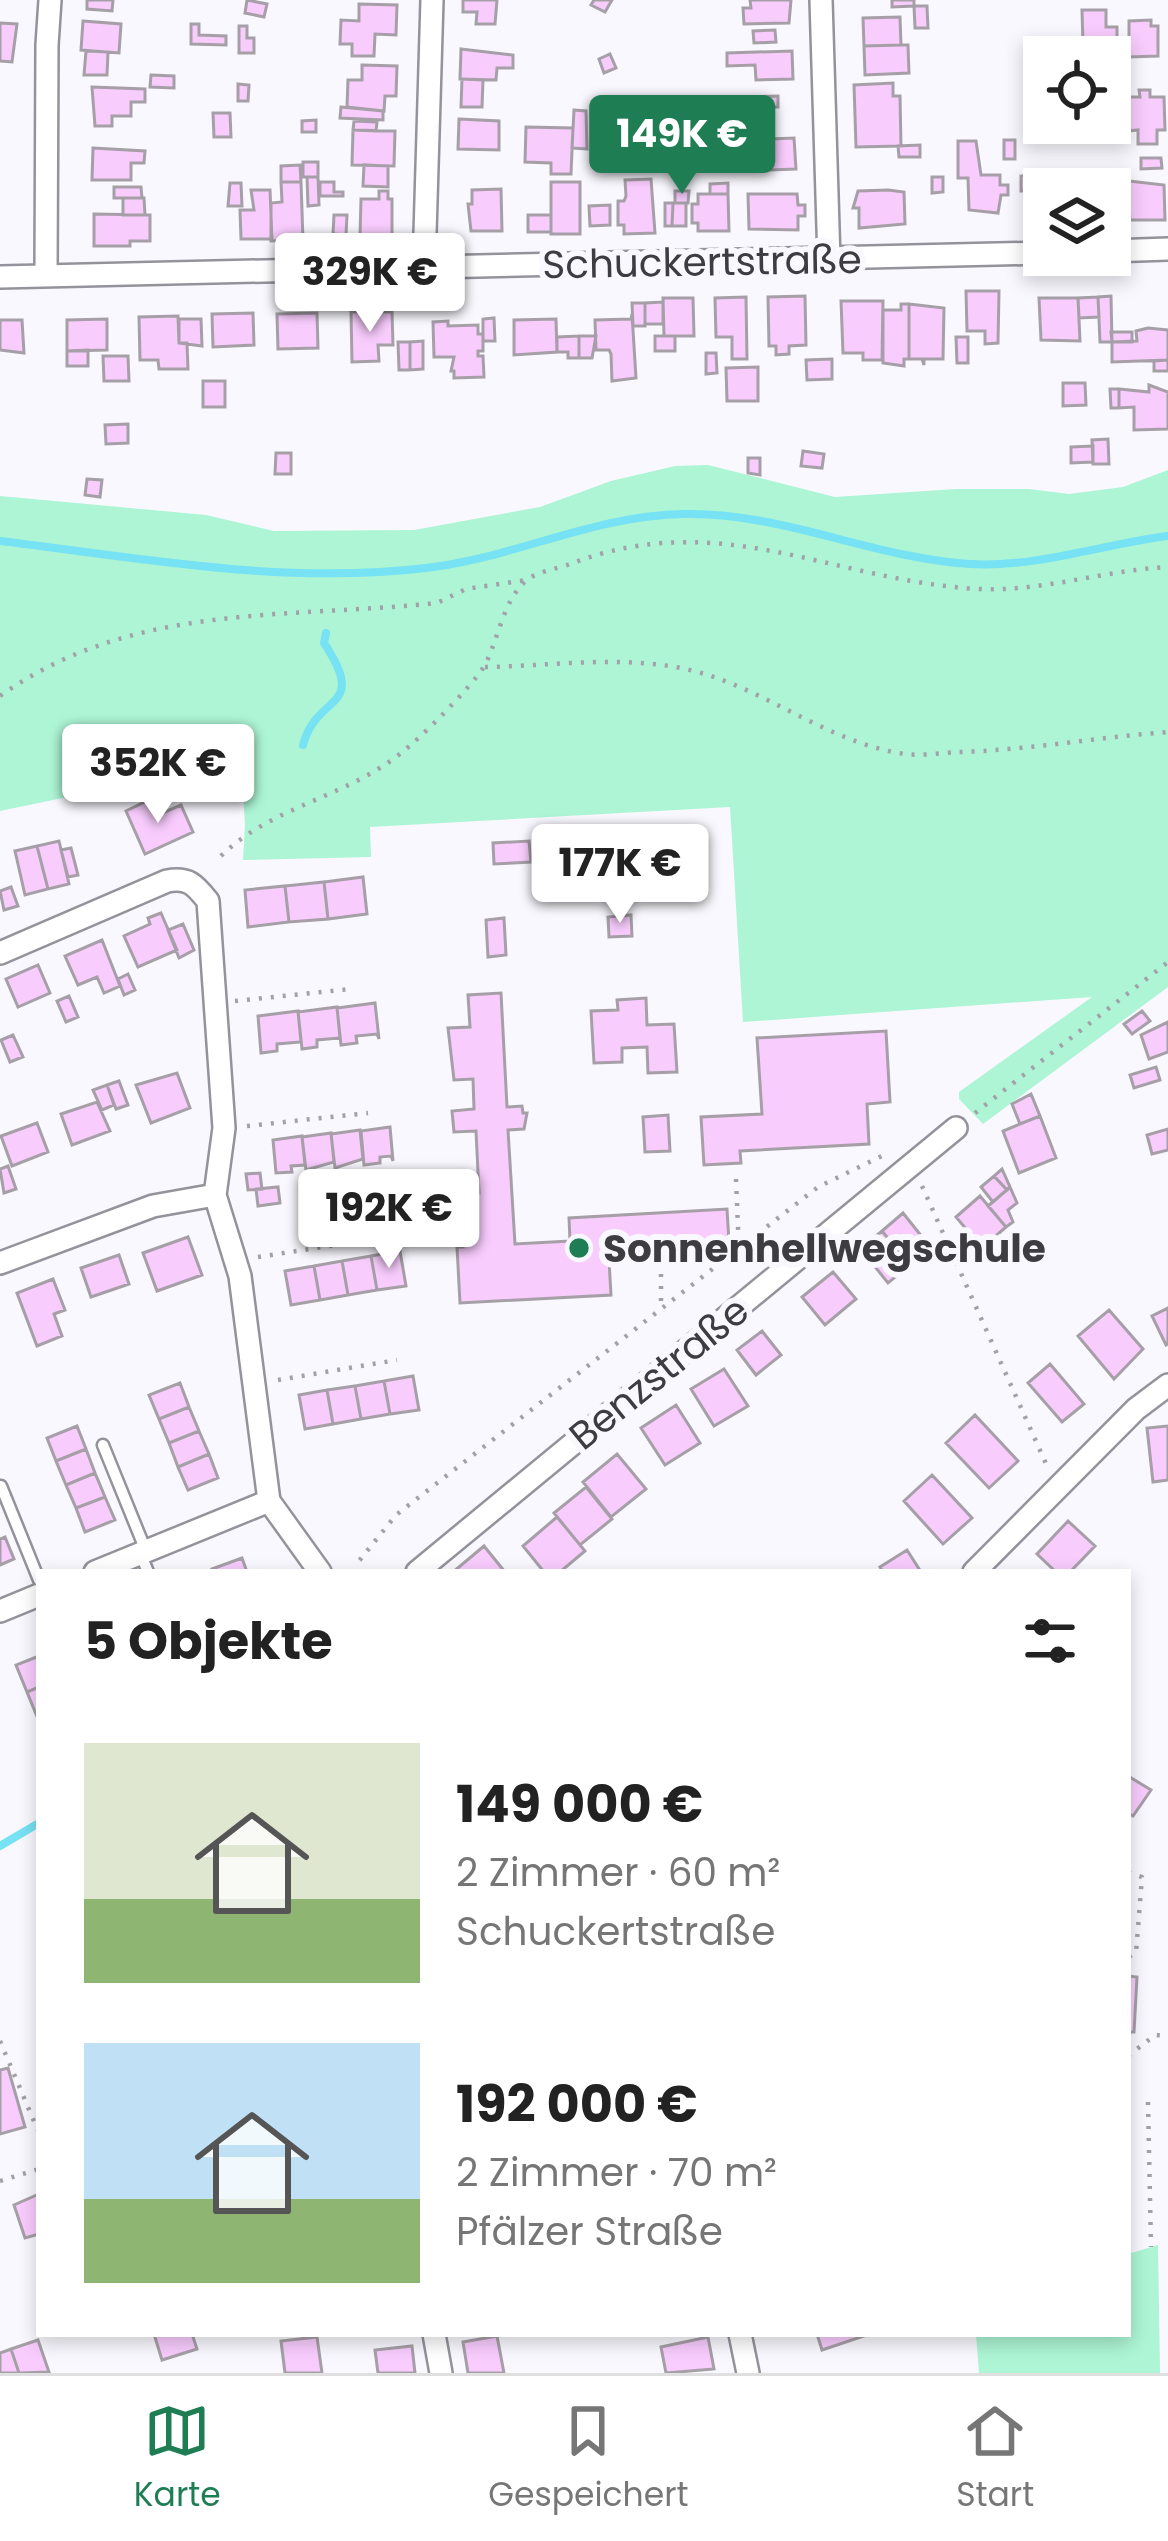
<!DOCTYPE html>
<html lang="de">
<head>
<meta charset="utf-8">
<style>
  body { margin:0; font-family:Poppins,sans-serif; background:#f6f6f6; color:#222; height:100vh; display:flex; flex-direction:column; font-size:45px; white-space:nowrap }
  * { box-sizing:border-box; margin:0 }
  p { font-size:39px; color:#767676 }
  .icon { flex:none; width:66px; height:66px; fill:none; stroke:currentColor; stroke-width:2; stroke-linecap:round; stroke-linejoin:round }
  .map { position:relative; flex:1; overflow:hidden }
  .sheet { position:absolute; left:36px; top:1569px; width:1095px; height:768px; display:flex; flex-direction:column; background:#fff; border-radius:0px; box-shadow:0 6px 18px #0003 }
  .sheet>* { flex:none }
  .tools { position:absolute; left:1023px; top:36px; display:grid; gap:24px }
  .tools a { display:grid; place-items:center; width:108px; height:108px; border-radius:0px; background:#fff; box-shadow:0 6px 18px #0003; font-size:60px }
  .price { position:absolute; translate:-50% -102px; padding:0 27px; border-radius:12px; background:#fff; color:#222; font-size:39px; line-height:78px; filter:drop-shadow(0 3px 6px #0008) }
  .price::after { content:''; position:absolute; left:50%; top:72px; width:36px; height:27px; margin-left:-18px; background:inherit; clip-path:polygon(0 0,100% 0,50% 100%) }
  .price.active { background:#1f7d54; color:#fff }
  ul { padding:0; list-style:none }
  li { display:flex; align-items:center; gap:36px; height:300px; padding:0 48px }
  li span { display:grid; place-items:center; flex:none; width:336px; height:240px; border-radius:0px; color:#555 }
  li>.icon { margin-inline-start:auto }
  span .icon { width:144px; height:144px; fill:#fffc; stroke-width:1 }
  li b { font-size:51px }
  h2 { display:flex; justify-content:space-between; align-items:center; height:144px; padding:0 48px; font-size:51px }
  .tab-bar { display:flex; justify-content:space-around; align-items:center; height:168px; border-top:3px solid #e0e0e0; background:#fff; font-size:33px; color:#767676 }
  .tab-bar a { display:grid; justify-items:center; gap:6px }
  .tab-bar .active { color:#1f7d54 }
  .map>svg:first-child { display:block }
</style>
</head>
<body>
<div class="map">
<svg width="1168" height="2373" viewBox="0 0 1168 2373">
  <rect width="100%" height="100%" fill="#f9f8fe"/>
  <!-- green -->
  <path fill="#adf5d4" d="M708,465L835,497L956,489H1029L1069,494L1123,487L1168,470V987L983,1124L959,1099V1092L1092,997L743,1022L730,807L370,827L371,857L243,860L245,824L241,761L0,811V496L206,515L274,531L414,530L540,507L611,481L675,466Z
    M1158,2245L1160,2373H979L976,2334H1128V2254Z"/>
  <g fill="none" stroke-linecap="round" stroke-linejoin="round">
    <!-- stream -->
    <path stroke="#76e2f3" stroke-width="8" d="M0,541C142,558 283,585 426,568C514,558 594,515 684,514C782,512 873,558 970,564C1035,568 1104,544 1168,536
      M303,745C317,692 369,711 324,643L326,633
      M0,1846L39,1823"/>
  </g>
  <!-- building -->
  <path fill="#f8ccfd" stroke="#a69fa7" stroke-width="3" d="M87,0H113L112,11L87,9Z
    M247,0L267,4L264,17L245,13Z
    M463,0H497L495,24H476L477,12H463Z
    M594,0H612L605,12L591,5Z
    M750,0H791L789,23L744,24L743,8H751Z
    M892,0H914V6L892,7Z
    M359,4L397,5L396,35L375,34L374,56H352V44H340L341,20L359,21Z
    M914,6H927L928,28H915Z
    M1082,10H1106V27H1117V44L1083,45Z
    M900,17L901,45L864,46L863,18Z
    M1151,20V26H1158V56L1129,57V21Z
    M83,21L121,24L119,53L81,50Z
    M0,23L17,24L12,62L0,61Z
    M191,24H199V35L226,36V45L191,44Z
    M239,26H247V38H254V53H239Z
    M775,30L776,42L754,43L753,31Z
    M901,45H908L909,73L865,75L864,46Z
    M461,49L513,55V68H497L496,80L460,79Z
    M86,51L108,52L107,75H84Z
    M792,51L793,79L756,80L755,65L727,66V53Z
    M610,54L616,68L604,73L599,59Z
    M362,65L397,66L396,96H385L384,111L347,107L348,80H362Z
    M151,75L174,76V88L150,87Z
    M462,79L483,80L482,107H461Z
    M893,83V96H900L901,146L856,147L854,85Z
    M238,84L249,85L248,101H238Z
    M92,87L145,89V102H131V116H112V126H95Z
    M1139,90H1150V97H1164L1165,130H1157V144H1138V130L1128,131L1127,97H1140Z
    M778,96V107L743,108V97Z
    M341,107L383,111V120L340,118Z
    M574,110L586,111L587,149L572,148Z
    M213,113H230L231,137H214Z
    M459,119L499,121V150L458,149Z
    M316,120V132H302V121Z
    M354,121L377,122L376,131L353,130Z
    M526,127L573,128L571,174H551V163L525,162Z
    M353,130L395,131L394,166L352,165Z
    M794,138L796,169L770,170L771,139Z
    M1004,140H1015V159H1004Z
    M958,141H976L981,175H1000V185H1008V195H1001L998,213L969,210L968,178H958Z
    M920,145V157H899L898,146Z
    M93,148L145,151L144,163H131V180H92Z
    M1141,158H1161L1162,168L1141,169Z
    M303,162H318V177H303Z
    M300,165L301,182H281V166Z
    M364,165L388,166V187L363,186Z
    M1030,175L1031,191H1021V176Z
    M307,177H318L319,205L308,206Z
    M932,177H943V192L932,193Z
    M651,179L655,233L624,234V225H618V201H624L626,196L625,180Z
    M1129,181L1164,185L1165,220H1130L1129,203H1114V187L1129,186Z
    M281,182H301L303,240L271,241V203L282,202Z
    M320,182H334V192H343V196H320Z
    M551,182H580V234H551Z
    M230,183H241L242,206H228Z
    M728,183V194H710V184Z
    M114,187H141L142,198H114Z
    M501,189L502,231H471L468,204H472V190Z
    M251,190H270L272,239H241L240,210H254Z
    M888,190L904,192L905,224L859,228V208H853L858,191Z
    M379,191H388V199H392V237L360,236L361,199H379Z
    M675,191H689L688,203H675Z
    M1041,191H1044V222L1031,223V206H1041Z
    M698,194H728L729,231H698V223H692V204H698Z
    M748,194H797L798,205H805V216H798V230L749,229Z
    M123,198H144L145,215H123Z
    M665,203H673L672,226H665Z
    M673,203H686V226H672Z
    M610,205V225L590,226L589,206Z
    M94,214L150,215V241H130V246H94Z
    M334,215H347L346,235L333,234Z
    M528,215H551V232H528Z
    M966,291H999L998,343L985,344V331H967Z
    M805,296L806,345L789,346V354L776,355V346H769L768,297Z
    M1111,296L1112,342H1100L1098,297Z
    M746,297L747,359H732V337H716L715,298Z
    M1098,297L1099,317L1079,318L1078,298Z
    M663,298H693L694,336H664Z
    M1039,298H1078L1080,341L1041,340Z
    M841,301H883L882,360H863V353H843Z
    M663,302V324H645V303Z
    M632,303H645V326H633Z
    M901,304H909V359H904V366L883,363V310H901Z
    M909,304L944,308L943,359H924V365L922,359H909Z
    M351,312H392L393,345H378L379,361L352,362Z
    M253,313L254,345L213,347L212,314Z
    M317,313L318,348L278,349L277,314Z
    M632,314L636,378L612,381L611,354L609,350H596L595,320L631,319Z
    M178,316L179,343H187L188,369H159L158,360H140L139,317Z
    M494,318L495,341H483V319Z
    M107,319V350L67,351V320Z
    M179,319H201L202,346L179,343Z
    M556,319L557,352L514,355V320Z
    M0,320H22L24,353L0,350Z
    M448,321V326L478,325V334H483V351H478V356H483L484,377L454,378V371H451L454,357H434L433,322Z
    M1148,328L1168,330V360L1112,362V342L1137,341L1136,331Z
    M1111,332H1132V342H1112Z
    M579,336V358H568V352H557V337Z
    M579,336H596L592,358H579Z
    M655,336H675V351H655Z
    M956,337H968V363H957Z
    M423,341V369L410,370V342Z
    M398,342H410V370H399Z
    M88,350V366H67V351Z
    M706,353H716L717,373L706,374Z
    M103,356H128L129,381H104Z
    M832,359V379L807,380L806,360Z
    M1168,360V371H1154V361Z
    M758,367V401H727L726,368Z
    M203,381H225V407H203Z
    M1063,383H1085L1086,405L1063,406Z
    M1149,385L1168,392V429L1134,430V407L1119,408V389L1149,392Z
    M1110,389H1119V408H1111Z
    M128,424V443L106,444L105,425Z
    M1108,439L1109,464H1093L1092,440Z
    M1093,446V462L1071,463V447Z
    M803,451L824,454L822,468L801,466Z
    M276,453H291V474H275Z
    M748,458H760V475L748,473Z
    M87,479L102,480L100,497L85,495Z
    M238,764L240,775L224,778L223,767Z
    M151,799L158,815L181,805L193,832L145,854L126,811Z
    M59,841L69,884L48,889L37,846Z
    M529,841L531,862L494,864L493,843Z
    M37,846L48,889L25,895L15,851Z
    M71,848L78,875L68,877L61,850Z
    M363,877L367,914L328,919L324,882Z
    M324,882L328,919L289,922L285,886Z
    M285,886L289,922L248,927L245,890Z
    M11,887L18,906L4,910L0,891Z
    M161,913L177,950L138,967L124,936L150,924L148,918Z
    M631,915L632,936L609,937L608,917Z
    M504,918L506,955L488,957L486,920Z
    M183,924L194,950L179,958L168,930Z
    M102,940L120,986L104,993L97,977L78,985L65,956Z
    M38,965L50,993L18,1007L6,979Z
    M128,974L135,990L124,995L118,979Z
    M501,993L507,1107L522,1106L523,1113H527L524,1129L508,1130L515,1244L570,1241L569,1218L727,1209L729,1242L675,1245L676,1257L609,1260L611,1295L460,1303L457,1247H463L457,1194L479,1193L476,1131L454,1132L452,1111L474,1109L473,1079L454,1080L448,1028L470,1027L468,995Z
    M69,996L78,1017L66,1022L57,1001Z
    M646,998L647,1025L674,1024L677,1072L648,1073L647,1047L622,1048V1062L594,1063L591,1011L618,1010L617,1000Z
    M375,1003L379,1039L377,1034L356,1036L357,1043L341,1045L337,1008Z
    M337,1007L340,1038L317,1040V1047L302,1049L298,1012Z
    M298,1011L301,1042L277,1044V1051L261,1053L258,1016Z
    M1142,1011L1150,1021L1132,1034L1124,1024Z
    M1168,1022V1052L1149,1059L1141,1035Z
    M886,1031L890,1102L867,1104L869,1144L740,1151L741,1163L704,1165L701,1117L762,1114L757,1038Z
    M13,1035L23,1057L10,1062L1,1040Z
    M1156,1067L1160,1080L1134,1088L1130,1075Z
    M177,1073L190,1108L151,1123L136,1085Z
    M119,1081L128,1105L116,1109L107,1085Z
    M107,1085L114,1105L102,1110L93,1090Z
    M1031,1094L1040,1116L1020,1124L1012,1104Z
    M97,1102L110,1131L72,1145L61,1114Z
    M668,1115L670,1151L645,1152L643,1117Z
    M1040,1116L1056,1158L1019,1173L1003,1131Z
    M37,1123L48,1152L12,1166L1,1136Z
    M390,1127L393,1161L391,1156L380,1157V1163L364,1165L361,1131Z
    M1168,1129V1150L1152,1154L1147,1135Z
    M360,1130L363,1159L335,1168L331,1134Z
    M331,1133L334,1162L306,1170L302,1137Z
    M302,1136L305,1165L291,1166L292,1172L276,1173L273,1140Z
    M8,1166L16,1189L4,1193L0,1169Z
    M1002,1169L1010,1187L1007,1190L994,1176Z
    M260,1173L262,1189L248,1190L246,1174Z
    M994,1176L1007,1190L993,1202L981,1187Z
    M278,1187L280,1203L258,1206L256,1189Z
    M1010,1187L1017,1203L1008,1210L1013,1222L1006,1227L988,1206Z
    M980,1196L1006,1227L982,1248L956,1217Z
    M903,1213L931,1248L910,1265L882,1231Z
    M882,1231L910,1265L888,1283L860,1248Z
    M188,1237L202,1275L157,1291L143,1253Z
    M400,1251L406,1286L377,1290L371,1256Z
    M119,1255L129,1284L91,1297L81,1268Z
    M371,1256L377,1290L348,1295L342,1261Z
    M342,1261L348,1295L320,1300L314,1266Z
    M314,1266L320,1300L291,1305L285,1271Z
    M833,1272L856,1299L825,1325L802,1297Z
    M53,1279L65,1310L54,1314L62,1336L37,1346L17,1293Z
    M1168,1308V1344L1166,1345L1152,1316Z
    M1109,1310L1143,1349L1114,1379L1078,1336Z
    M762,1331L781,1355L756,1375L737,1350Z
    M1050,1364L1084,1404L1062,1422L1028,1383Z
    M724,1369L748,1406L714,1426L691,1389Z
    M413,1376L419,1410L390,1414L384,1381Z
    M384,1381L390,1414L361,1419L355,1386Z
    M180,1383L189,1407L159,1419L149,1395Z
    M355,1386L361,1419L333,1424L327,1390Z
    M327,1390L333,1424L305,1429L299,1395Z
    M676,1405L700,1443L665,1465L641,1428Z
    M189,1407L199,1431L169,1443L159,1419Z
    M975,1415L1018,1461L989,1488L946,1443Z
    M77,1426L86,1449L56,1461L47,1438Z
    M1168,1426V1480L1153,1482L1147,1428Z
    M199,1431L209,1454L178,1467L169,1443Z
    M86,1449L95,1473L66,1485L56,1461Z
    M209,1454L218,1478L188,1490L178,1467Z
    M617,1454L646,1489L611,1517L583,1482Z
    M95,1473L105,1497L76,1508L66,1485Z
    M932,1475L972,1518L943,1544L904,1501Z
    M586,1487L612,1519L580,1545L554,1513Z
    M105,1497L115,1520L85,1532L76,1508Z
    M557,1517L585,1551L560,1572H544L523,1546Z
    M1068,1521L1095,1546L1070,1572H1056L1037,1554Z
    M5,1537L14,1559L0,1565V1539Z
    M484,1546L505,1572H453Z
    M907,1550L921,1572H883L880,1567Z
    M242,1558L247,1572H213L212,1569Z
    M39,1656V1687L27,1692L16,1665Z
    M39,1687V1719H38L27,1692Z
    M1128,1776L1151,1790L1133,1816L1128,1813Z
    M1128,1976L1137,1977L1134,2032H1128Z
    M8,2068L25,2127L0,2134V2070Z
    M39,2194V2234L25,2238L14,2205Z
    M154,2334H192L197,2349L162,2360Z
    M817,2334H864V2336L822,2350Z
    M497,2336L504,2373H468L463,2342Z
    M317,2337L322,2373H285L281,2341Z
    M708,2337L714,2369L666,2373L661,2347Z
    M38,2340L49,2372L19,2373L11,2349Z
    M412,2346L415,2373H378L375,2350Z
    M11,2349L19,2373H0V2353Z"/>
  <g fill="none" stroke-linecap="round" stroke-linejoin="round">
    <defs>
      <path id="lane" d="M103,1445L146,1551
        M1,1486L39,1580
        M140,1553L148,1572"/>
      <path id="street" d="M821,0L829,260
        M1110,251L1168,249
        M424,267L432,0
        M46,275L47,45L50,0
        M0,277L1044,253
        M0,953L167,881C189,877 195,885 208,901L224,1128L215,1195L240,1276L269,1501L320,1572
        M0,1263L153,1206L215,1195
        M95,1572L269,1501
        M417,1572L956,1128
        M974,1572L1136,1409L1168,1385
        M0,1611L39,1595
        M434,2334L441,2373
        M740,2334L748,2373"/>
    </defs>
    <!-- lane casing -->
    <use href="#lane" stroke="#94929b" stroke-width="15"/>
    <!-- street casing -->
    <use href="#street" stroke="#94929b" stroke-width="26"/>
    <!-- path -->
    <path stroke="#a2a1a7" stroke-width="4.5" stroke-dasharray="3 9" stroke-linecap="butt" d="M485,667C554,666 626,654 694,671C768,690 828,743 905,754C922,756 942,753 959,752C1030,750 1098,737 1168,732
      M0,696C132,602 286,619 437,603L466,589L526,580
      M221,856C270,807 347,797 401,753C420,739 471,687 483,668C498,644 502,600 527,580C538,571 557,569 570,564C721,506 831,581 979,589C1042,592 1105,570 1168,567
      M235,1001L351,989
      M975,1113L1168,962
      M247,1126L368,1113
      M736,1179L739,1251
      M922,1186L1047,1466
      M258,1257L381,1238
      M661,1262V1304
      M278,1380L397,1360
      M359,1572V1561L396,1515L818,1187L886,1154
      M1128,1872L1142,1877L1136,1953L1128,1957
      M0,2041L39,2133
      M1128,2056L1155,2035L1168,2036
      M1148,2102L1151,2247
      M0,2181L39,2169"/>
    <!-- lane -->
    <use href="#lane" stroke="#fff" stroke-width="10"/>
    <!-- street -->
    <use href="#street" stroke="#fff" stroke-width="21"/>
  </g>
  <!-- markers -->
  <circle fill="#1f7d54" stroke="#f9f8fe" stroke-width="4.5" cx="579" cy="1248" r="12"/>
  <g text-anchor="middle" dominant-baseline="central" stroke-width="12" stroke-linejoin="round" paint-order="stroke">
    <!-- street labels -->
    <g font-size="39" fill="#3d3c40" stroke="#f9f8fe">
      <text transform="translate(702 262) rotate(-1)">Schuckertstraße</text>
      <text transform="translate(659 1373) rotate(-39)">Benzstraße</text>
    </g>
    <!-- poi labels -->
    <g font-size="39" font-weight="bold" fill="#3d3c40" stroke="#f9f8fe" text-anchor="start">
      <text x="603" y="1248">Sonnenhellwegschule</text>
    </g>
  </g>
</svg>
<div class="tools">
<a><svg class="icon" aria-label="locate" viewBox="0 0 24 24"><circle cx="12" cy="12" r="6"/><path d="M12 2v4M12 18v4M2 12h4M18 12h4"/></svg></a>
<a><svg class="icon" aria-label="layers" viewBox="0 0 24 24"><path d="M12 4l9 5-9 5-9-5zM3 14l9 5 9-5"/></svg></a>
</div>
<b class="price active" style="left:682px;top:197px">149K €</b>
<b class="price" style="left:370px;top:335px">329K €</b>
<b class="price" style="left:158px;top:826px">352K €</b>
<b class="price" style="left:620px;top:926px">177K €</b>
<b class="price" style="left:389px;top:1271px">192K €</b>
<section class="sheet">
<h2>5 Objekte<svg class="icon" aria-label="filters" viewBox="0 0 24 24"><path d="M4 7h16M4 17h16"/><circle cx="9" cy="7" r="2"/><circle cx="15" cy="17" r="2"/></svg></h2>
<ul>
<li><span style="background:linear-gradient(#dfe7d0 65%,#8fb573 0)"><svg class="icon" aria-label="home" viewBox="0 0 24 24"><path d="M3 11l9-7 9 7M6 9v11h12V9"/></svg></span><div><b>149 000 €</b><p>2 Zimmer · 60 m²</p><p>Schuckertstraße</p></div></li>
<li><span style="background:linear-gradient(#bfe0f5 65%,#8fb573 0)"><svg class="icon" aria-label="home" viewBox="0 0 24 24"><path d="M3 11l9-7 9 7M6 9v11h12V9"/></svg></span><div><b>192 000 €</b><p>2 Zimmer · 70 m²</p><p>Pfälzer Straße</p></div></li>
</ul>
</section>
</div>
<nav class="tab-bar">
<a class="active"><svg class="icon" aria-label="map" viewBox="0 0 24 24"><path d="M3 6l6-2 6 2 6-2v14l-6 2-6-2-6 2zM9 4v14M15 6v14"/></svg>Karte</a>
<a><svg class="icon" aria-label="saved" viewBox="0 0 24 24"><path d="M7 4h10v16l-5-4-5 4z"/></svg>Gespeichert</a>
<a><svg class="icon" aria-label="home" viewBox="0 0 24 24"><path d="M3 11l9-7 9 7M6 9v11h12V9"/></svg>Start</a>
</nav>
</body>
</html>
